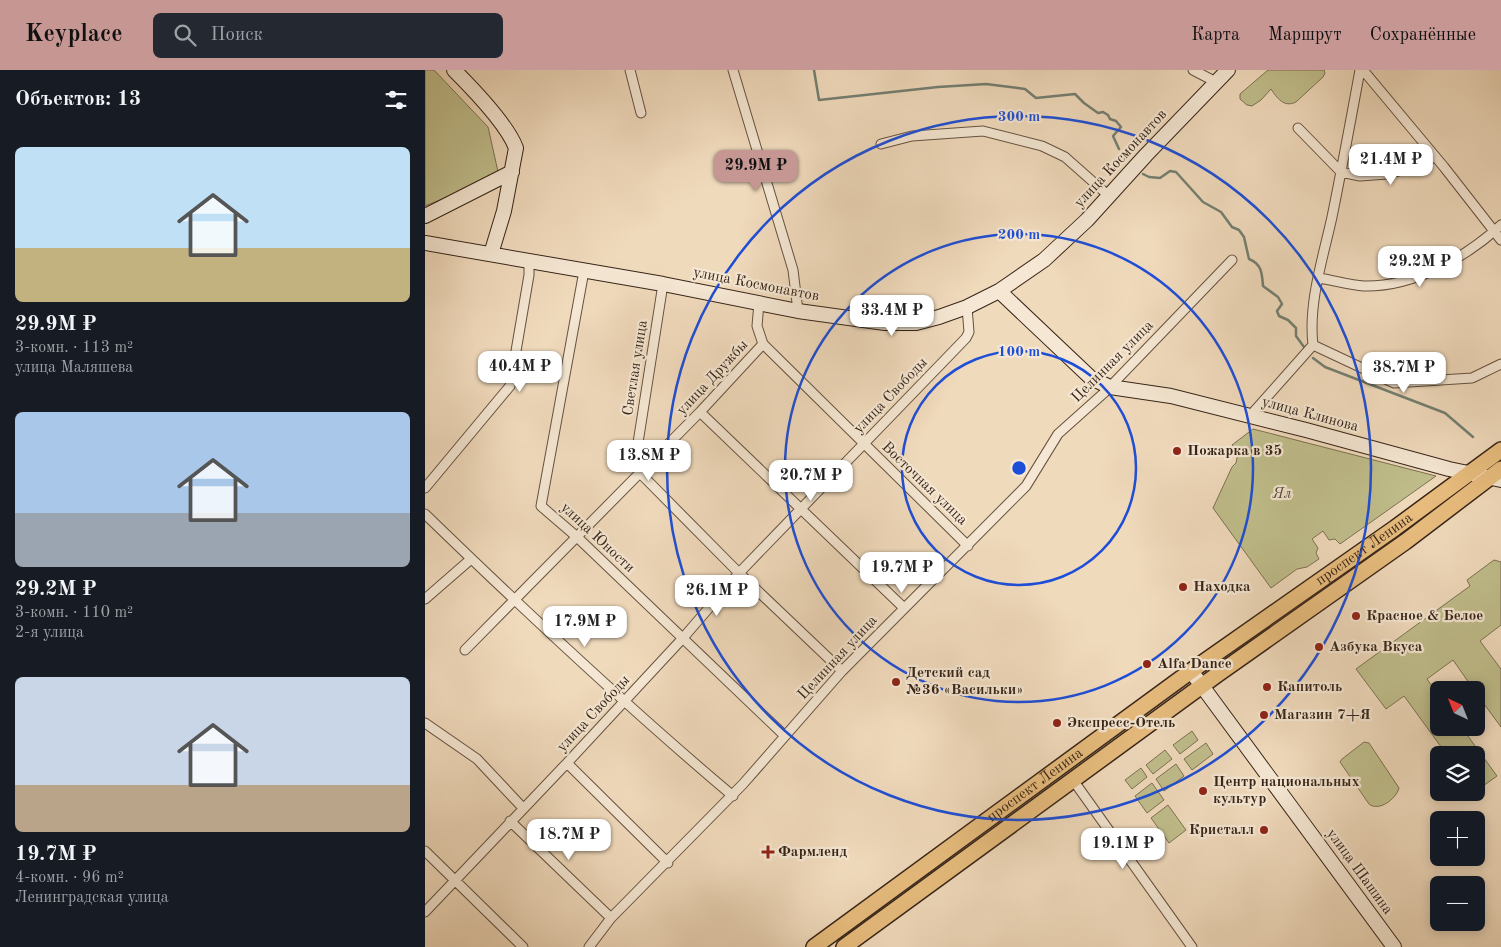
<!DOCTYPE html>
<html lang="ru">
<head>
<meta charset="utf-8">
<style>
  body { margin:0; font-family:"Old Standard TT",serif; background:#242831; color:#f1f3f6; height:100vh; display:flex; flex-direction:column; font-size:19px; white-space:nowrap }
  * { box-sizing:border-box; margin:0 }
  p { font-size:16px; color:#9ea1a6 }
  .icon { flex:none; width:28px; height:28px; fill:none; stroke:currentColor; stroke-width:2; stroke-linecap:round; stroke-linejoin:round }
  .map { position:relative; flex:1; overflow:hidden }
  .side { display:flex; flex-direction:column; background:#171b24; width:425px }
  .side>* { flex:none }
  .needle { width:32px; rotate:317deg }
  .buttons { position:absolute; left:1005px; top:611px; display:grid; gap:10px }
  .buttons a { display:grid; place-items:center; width:55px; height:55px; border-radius:8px; background:#171b24; box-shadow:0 2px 12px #0003; font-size:25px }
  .price { position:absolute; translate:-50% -42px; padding:0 11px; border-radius:10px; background:#fff; color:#222; font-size:16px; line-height:32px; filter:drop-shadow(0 1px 2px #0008) }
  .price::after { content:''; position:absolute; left:50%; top:30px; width:15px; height:11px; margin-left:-8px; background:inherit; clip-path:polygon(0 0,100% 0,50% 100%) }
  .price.current { background:#c59692; color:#111 }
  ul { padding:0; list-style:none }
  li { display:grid; align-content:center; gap:10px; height:265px; padding:0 15px }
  li span { display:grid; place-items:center; height:155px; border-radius:8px; color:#555 }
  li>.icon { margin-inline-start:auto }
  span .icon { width:90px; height:90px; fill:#fffc; stroke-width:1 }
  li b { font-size:21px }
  h2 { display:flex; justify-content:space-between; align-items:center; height:60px; padding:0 15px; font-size:21px }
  header { display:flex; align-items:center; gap:30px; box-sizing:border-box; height:70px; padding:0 25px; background:#c59692; color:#111 }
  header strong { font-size:24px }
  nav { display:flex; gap:28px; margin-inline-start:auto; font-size:18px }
  .search { width:350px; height:45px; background:#242831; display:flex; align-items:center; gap:12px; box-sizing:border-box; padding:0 18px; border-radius:8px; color:#9ea1a6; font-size:19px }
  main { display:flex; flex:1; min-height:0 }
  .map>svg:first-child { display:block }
</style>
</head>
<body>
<header>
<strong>Keyplace</strong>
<div class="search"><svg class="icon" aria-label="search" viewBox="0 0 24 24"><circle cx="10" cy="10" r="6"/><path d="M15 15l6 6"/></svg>Поиск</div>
<nav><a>Карта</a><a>Маршрут</a><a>Сохранённые</a></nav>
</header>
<main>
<section class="side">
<h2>Объектов: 13<svg class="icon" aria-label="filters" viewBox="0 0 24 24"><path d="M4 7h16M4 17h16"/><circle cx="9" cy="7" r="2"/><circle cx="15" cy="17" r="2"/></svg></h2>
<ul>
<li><span style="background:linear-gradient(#bfe0f5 65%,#c2b280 0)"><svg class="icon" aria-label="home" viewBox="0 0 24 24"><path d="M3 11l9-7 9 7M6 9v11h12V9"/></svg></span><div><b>29.9M ₽</b><p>3-комн. · 113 m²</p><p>улица Маляшева</p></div></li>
<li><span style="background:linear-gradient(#a9c7e8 65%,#9aa5b1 0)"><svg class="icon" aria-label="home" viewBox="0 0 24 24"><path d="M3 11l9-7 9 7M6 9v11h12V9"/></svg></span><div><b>29.2M ₽</b><p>3-комн. · 110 m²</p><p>2-я улица</p></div></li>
<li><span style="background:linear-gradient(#c9d6e8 70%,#b9a48a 0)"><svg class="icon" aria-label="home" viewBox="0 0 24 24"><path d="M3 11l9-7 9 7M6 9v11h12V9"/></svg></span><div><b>19.7M ₽</b><p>4-комн. · 96 m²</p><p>Ленинградская улица</p></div></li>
</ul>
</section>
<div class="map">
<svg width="1076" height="877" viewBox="0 0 1076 877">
  <rect width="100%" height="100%" fill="#f0dabc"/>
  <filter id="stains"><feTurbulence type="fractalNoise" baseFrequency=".004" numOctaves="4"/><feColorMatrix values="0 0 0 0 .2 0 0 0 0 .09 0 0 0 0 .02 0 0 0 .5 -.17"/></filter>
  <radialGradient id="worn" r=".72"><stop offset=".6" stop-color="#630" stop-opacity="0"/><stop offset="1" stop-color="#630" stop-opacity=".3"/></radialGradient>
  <!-- green -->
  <path fill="#c0be8c" stroke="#7c7152" d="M0,0H9L63,57L74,106L0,136Z
    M843,0H899L900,3L898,7L871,32C859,38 852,28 846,19L836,30L827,36L822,35L815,29V24Z
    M828,359L1011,406L915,474L910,469L904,470L898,461L887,469L893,478L891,483L894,489L882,497L872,499L846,518L788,438L807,397L811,393L813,383L807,375Z
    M1069,490L1076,492V555L1055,571L1076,599V657L1051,623V620H1049L1028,590L1002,609L1014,626V658H1037L1072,706L1051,721V685H1022L979,626L961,639L931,599L1045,516L1042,510Z
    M767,661L773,670L755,684L748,675Z
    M939,672L944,673L974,718C971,729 954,742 944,734L915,692L917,689Z
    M781,673L788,684L767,700L759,689Z
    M740,680L747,689L728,704L721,695Z
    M751,694L759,706L739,721L731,709Z
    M716,698L722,707L707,719L700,710Z
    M727,713L739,730L722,743L710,726Z
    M743,735L761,760L744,773L726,748Z"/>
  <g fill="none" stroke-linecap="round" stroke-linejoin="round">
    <!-- stream -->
    <path stroke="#737f71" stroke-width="2.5" d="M389,0L394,30L513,17L561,14L600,19L611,28L650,24L659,33L673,43L678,42L683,45L685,49L691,51L696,57L688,66L694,79
      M718,104L724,107L735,108L745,101L751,102L778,132L796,142L807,157L814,160L819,167L824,189C837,194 837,204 838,216L853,227L857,234L852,241L854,246L863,250L871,258V266L879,277
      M888,288L900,297L1020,343L1048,367"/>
    <defs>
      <path id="street" d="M205,0L216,43
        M308,0L368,200L373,241
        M768,0L791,12
        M938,0L1019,97L1076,170
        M873,58L916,102L935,106L962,104L989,97L1009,87
        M456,74L487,66L558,61L617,76L640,87L684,126
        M159,201L116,436L152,467L360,666
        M893,208C908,210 924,215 939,216C989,217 1040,188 1076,155
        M238,214L212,379V393L215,403L314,503L417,601
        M334,233L332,256L338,274L543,476
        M888,275L969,313L1047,308L1076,294
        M275,342L479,538
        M825,346L888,275C883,233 898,188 907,147C917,98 926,49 935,0
        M0,418L85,316L104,205V191
        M0,444C100,541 201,636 308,726
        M0,529L46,489
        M40,580L275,342L338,274
        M0,653L52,689L98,738
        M142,693L243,793
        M648,710L767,877
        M85,751L186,848
        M0,781L98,877
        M0,842L142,693L258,568L314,503L541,268L544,262L542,237
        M164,877L186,848L318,714L417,601L601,416L633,364L680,322L807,190"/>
      <path id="secondary" d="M29,0C48,19 82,54 91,78L79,141L66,184
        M0,146L87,102
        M0,173L238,214L373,241L460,253H491L514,247L542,237L574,221L619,190L662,150L721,85L803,0
        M574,221L666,308L685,317L746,326L881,360L1024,399L1076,410
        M766,601L969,877"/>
      <g id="primary">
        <path id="s1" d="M389,877L766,601L970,458L1076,380"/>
        <path d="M419,877L793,604L980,472L1076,399"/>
      </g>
    </defs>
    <!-- street casing -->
    <use href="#street" stroke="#655241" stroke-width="11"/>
    <!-- secondary casing -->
    <use href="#secondary" stroke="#372418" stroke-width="16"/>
    <!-- primary casing -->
    <use href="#primary" stroke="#372418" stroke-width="18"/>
    <!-- street -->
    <use href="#street" stroke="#f5e7d3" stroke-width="9"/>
    <!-- secondary -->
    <use href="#secondary" stroke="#f5e7d3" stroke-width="14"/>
    <!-- primary -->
    <use href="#primary" stroke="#e8bd7e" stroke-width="15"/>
  </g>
  <!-- distance rings -->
  <g fill="none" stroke="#1d4ed8" stroke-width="2.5">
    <circle cx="594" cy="398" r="117"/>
    <circle cx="594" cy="398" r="234"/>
    <circle cx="594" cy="398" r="352"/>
  </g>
  <!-- markers -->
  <g fill="#8f2418" stroke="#f5e7d3" stroke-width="2">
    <circle cx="752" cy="381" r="5"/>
    <circle cx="758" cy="517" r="5"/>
    <circle cx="931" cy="546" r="5"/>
    <circle cx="894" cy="577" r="5"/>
    <circle cx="722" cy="594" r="5"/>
    <circle cx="471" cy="612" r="5"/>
    <circle cx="842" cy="617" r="5"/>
    <circle cx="839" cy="645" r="5"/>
    <circle cx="632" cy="653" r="5"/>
    <circle cx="778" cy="721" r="5"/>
    <circle cx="839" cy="760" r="5"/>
    <path d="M340.5 774.5h5v5h5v5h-5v5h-5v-5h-5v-5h5z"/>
  </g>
  <g text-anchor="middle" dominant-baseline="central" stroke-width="4.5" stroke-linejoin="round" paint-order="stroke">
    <!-- street labels -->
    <g font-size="15" fill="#372418" stroke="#f5e7d3">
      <text transform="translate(696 89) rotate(-47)">улица Космонавтов</text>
      <text transform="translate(331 215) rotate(11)">улица Космонавтов</text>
      <text transform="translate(688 292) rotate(-45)">Целинная улица</text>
      <text transform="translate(211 298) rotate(-81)">Светлая улица</text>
      <text transform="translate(288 308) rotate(-47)">улица Дружбы</text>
      <text transform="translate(466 326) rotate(-46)">улица Свободы</text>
      <text transform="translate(885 345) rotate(15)">улица Клинова</text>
      <text transform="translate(499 414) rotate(44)">Восточная улица</text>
      <text transform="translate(172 468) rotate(43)">улица Юности</text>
      <text stroke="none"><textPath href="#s1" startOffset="679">проспект Ленина</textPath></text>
      <text transform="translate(413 588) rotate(-47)">Целинная улица</text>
      <text transform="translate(169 644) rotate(-47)">улица Свободы</text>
      <text stroke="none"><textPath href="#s1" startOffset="274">проспект Ленина</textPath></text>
      <text transform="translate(934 802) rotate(54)">улица Шашина</text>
    </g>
    <!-- poi labels -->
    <g font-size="15" font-weight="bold" fill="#372418" stroke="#f5e7d3" text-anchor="start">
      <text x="762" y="381">Пожарка в 35</text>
      <text x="768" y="517">Находка</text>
      <text x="941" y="546">Красное &amp; Белое</text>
      <text x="904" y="577">Азбука Вкуса</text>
      <text x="732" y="594">Alfa Dance</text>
      <text x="481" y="603">Детский сад<tspan x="481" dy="17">№36 «Васильки»</tspan></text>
      <text x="852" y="617">Капитоль</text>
      <text x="849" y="645">Магазин 7+Я</text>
      <text x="642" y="653">Экспресс-Отель</text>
      <text x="788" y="712">Центр национальных<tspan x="788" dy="17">культур</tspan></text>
      <text x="829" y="760" text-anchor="end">Кристалл</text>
      <text x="353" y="782">Фармленд</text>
    </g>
    <!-- park labels -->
    <g font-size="15" font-style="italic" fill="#594a35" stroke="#f5e7d3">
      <text x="857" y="424">Ял</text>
    </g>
  </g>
  <circle cx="594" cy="398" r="8" fill="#1d4ed8" stroke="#f5e7d3" stroke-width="2.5"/>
  <g font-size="15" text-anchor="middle" font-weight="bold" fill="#1d4ed8" stroke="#f5e7d3" stroke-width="4.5" stroke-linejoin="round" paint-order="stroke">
    <text x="594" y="51">300 m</text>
    <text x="594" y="169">200 m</text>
    <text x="594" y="286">100 m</text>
  </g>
  <rect width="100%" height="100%" filter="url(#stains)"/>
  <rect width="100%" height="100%" fill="url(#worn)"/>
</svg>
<div class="buttons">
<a><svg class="needle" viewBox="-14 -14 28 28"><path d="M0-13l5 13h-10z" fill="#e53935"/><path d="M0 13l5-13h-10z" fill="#9ea1a6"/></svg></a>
<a><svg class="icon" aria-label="layers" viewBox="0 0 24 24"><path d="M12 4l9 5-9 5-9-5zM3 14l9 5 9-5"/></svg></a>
<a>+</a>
<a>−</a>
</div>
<b class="price" style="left:966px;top:116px">21.4M ₽</b>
<b class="price current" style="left:331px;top:122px">29.9M ₽</b>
<b class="price" style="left:995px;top:218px">29.2M ₽</b>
<b class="price" style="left:467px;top:267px">33.4M ₽</b>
<b class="price" style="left:95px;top:323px">40.4M ₽</b>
<b class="price" style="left:979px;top:324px">38.7M ₽</b>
<b class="price" style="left:224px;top:412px">13.8M ₽</b>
<b class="price" style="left:386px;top:432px">20.7M ₽</b>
<b class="price" style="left:477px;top:524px">19.7M ₽</b>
<b class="price" style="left:292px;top:547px">26.1M ₽</b>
<b class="price" style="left:160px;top:578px">17.9M ₽</b>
<b class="price" style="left:144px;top:791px">18.7M ₽</b>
<b class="price" style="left:698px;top:800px">19.1M ₽</b>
</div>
</main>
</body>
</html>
